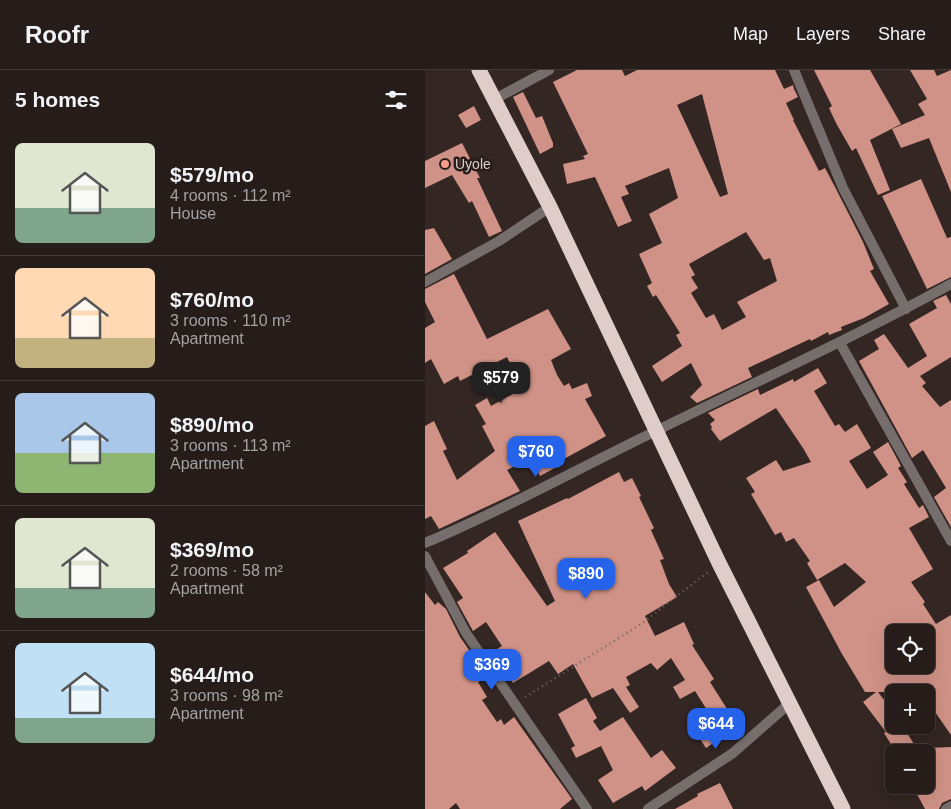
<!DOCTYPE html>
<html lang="en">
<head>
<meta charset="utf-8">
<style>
  body { margin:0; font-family:Arial,sans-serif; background:#322927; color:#f1f3f6; height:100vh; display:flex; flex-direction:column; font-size:19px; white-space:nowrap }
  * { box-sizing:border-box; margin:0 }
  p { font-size:16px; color:#a4a1a2 }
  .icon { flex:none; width:28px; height:28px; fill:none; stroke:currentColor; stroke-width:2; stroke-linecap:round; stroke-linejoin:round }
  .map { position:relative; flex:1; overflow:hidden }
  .details { display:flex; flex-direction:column; background:#261c1a; width:425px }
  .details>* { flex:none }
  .tools { position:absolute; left:460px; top:554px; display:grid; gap:10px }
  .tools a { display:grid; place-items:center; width:50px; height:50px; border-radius:8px; background:#261c1a; box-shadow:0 5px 20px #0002,0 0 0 1px #423a39; font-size:25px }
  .price { position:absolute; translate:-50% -42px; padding:0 11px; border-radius:10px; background:#2563eb; color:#fff; font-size:16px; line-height:32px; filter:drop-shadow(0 1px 2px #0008) }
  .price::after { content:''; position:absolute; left:50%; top:30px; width:15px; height:11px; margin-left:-8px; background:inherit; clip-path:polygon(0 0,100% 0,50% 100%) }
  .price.active { background:#222; color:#fff }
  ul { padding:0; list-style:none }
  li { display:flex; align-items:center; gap:15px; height:125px; padding:0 15px }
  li+li { border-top:1px solid #423a39 }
  li span { display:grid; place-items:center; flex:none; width:140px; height:100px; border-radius:8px; color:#555 }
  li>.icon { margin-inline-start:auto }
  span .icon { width:60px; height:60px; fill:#fffc; stroke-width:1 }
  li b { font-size:21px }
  h2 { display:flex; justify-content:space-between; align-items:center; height:60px; padding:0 15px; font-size:21px }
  header { display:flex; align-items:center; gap:30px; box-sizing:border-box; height:70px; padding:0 25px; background:#261c1a; border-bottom:1px solid #423a39 }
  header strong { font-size:24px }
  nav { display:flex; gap:28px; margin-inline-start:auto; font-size:18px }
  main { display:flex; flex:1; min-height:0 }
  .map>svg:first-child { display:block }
</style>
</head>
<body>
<header>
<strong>Roofr</strong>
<nav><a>Map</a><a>Layers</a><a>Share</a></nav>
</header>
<main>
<section class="details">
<h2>5 homes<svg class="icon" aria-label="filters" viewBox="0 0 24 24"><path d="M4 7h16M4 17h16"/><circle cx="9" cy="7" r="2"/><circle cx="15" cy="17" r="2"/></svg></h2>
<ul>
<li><span style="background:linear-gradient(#dfe7d0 65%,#7fa58c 0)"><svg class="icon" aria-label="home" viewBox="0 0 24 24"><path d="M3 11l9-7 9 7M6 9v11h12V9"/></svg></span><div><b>$579/mo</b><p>4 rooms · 112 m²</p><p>House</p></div></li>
<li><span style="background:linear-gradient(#ffd9b3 70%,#c2b280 0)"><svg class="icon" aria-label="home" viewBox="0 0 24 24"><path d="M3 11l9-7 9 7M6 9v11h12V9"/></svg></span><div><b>$760/mo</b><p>3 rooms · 110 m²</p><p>Apartment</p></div></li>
<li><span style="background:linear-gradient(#a9c7e8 60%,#8fb573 0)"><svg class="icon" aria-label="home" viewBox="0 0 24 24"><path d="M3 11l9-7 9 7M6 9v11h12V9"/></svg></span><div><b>$890/mo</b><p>3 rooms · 113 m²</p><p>Apartment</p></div></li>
<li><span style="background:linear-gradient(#dfe7d0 70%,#7fa58c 0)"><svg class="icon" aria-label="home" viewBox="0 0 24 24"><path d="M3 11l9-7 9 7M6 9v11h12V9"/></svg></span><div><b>$369/mo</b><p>2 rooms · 58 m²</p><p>Apartment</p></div></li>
<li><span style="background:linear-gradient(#bfe0f5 75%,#7fa58c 0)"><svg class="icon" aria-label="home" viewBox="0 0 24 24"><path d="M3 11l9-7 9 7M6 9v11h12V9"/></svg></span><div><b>$644/mo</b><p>3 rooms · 98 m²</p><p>Apartment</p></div></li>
</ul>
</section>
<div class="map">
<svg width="526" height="739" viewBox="0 0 526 739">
  <rect width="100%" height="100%" fill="#332623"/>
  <!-- building -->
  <path fill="#d09286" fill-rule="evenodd" d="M152,0H197L200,6L212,0H350L359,19L368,15L369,19L373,27L361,33L369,50H368L394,101L400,98L410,117L438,172L449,199L445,201L464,234L439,248L416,257L417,260L404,265L403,262L386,271L385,269L323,298L327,307L272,333L265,327L277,315L266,293L237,312L227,296L257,276L251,265L255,263L231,225L228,227L222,216L227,213L214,184L237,173L224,144L253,128L244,98L200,116L204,124L196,127L207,151L193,157L170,107L142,114L138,94L160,89L158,86L163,84L128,12ZM277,24L303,124L295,127L252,35ZM321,162L339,190L345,188L352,211L312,232L321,247L297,260L289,244L281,248L266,223L273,218L266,207L270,205L264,194Z
    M389,0H445L476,54L445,70L465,120L453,125L431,78L427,81L411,53L404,38L407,36Z
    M485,0H509L512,6L526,0V122L504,68L476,78L467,59L500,45L493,34L502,29Z
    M98,22L111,48L117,46L128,73V77L115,84L88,27Z
    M49,36L56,50L41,58L33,45Z
    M37,73L55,108H52L77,161L64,167L47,131L44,133L27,105L0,118V91Z
    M496,109L522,168L526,167V207L502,219L457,126Z
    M9,158L27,189L0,204V160Z
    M29,204L62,269L123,239L146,279L126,290L132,305L139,316L144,313L147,319L162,313L167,326L160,329L181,366L137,390L139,393L115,406L105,388L82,400L95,421L14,459L6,446L0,449V356L9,351L22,379L18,381L32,410L70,381L57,356L61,354L50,335L62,328L66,336L97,319L82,287L35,311L33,306L19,314L6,289L0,293V258L10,252L0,232V219Z
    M521,225L526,234V287L495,306L501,313L497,316L515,337L526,330V457L509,427L521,418L498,380L487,388L434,291L454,279L449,270L459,264L483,298L502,286L484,254L512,238L508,231Z
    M393,298L402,313L389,321L410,356L414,354L420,362L432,354L446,378L424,391L442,419L463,405L448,382L463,372L476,396L473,398L482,412L479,414L494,438L498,435L504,447L484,458L508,499L486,512L500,532L498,534L511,554L526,545V665L501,629V622H453L469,643V655H477L494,682H471L459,663L461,662L438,632L451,622H440L417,584L381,517L394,510L409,537L441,512L420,493L392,510L382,493L385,491L369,468L361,472L356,462L350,465L326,424L330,422L321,408L351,390L358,401L386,392L378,378L351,338L295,371L286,359L287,357L285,354L290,350L283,343L333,319L335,325L368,309L369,312ZM469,562H501V595H469Z
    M194,402L199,412L207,408L216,426L214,427L229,458L226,460L239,489L235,490L244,514L252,527L220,546L230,566L259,552L269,574L267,575L289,609L285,612L304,642L308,640L316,654L281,678L269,660L287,648L270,621L255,629L248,617L260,610L246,588L232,600L226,593L201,607L205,615L201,617L214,637L205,643L188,618L167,628L148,594L133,604L124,591L88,613L78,598L75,600L64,584L77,576L61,552L48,561L32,532L38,528L18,498L43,483L42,481L70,462L122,536L130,531L93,451L142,428L143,429Z
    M0,522L10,535L13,532L21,539L35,567L63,607L53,612L62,627L57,630L72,652L76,649L79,655L89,647L147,729L135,739H35L31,733L24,739H0Z
    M161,628L172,648L168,651L175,661L198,647L226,688L237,680L251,698L220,721L217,716L188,733L173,710L188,700L176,676L151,688L146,678L150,676L133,644Z
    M526,677V729L517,733L514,739H500L487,715H501V678Z
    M295,713L308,739H250L273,726L272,724Z"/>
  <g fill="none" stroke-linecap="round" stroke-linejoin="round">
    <!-- path -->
    <path stroke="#706462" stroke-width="2.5" stroke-dasharray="1 4" stroke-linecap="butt" d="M100,627L216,554L283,502"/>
    <!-- street -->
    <path stroke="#756e6c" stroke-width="10" d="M369,0L418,118L481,239
      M68,30L124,0
      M0,212L74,171L125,137
      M415,273L526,471
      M0,473C79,440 154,398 231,361C330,312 430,267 526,214
      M0,486L41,563L162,739
      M223,739L308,683L366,632
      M521,739L526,736"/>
    <!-- highway -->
    <path stroke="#e0cdca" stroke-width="15" d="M54,0L125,137L294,493L418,739"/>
  </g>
  <!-- markers -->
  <circle fill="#f49d8d" stroke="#291c1a" stroke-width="2" cx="20" cy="94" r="5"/>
  <g text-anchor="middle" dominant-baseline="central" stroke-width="5" stroke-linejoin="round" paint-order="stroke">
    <!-- poi labels -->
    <g font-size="14" fill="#d8cfcd" stroke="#291c1a" text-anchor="start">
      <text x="30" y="94">Uyole</text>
    </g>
  </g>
</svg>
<div class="tools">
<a><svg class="icon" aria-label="locate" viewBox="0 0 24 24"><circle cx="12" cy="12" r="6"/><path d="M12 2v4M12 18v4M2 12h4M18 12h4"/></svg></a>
<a>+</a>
<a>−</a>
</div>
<b class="price active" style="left:76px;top:334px">$579</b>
<b class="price" style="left:111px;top:408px">$760</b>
<b class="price" style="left:161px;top:530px">$890</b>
<b class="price" style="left:67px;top:621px">$369</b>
<b class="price" style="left:291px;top:680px">$644</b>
</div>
</main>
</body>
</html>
